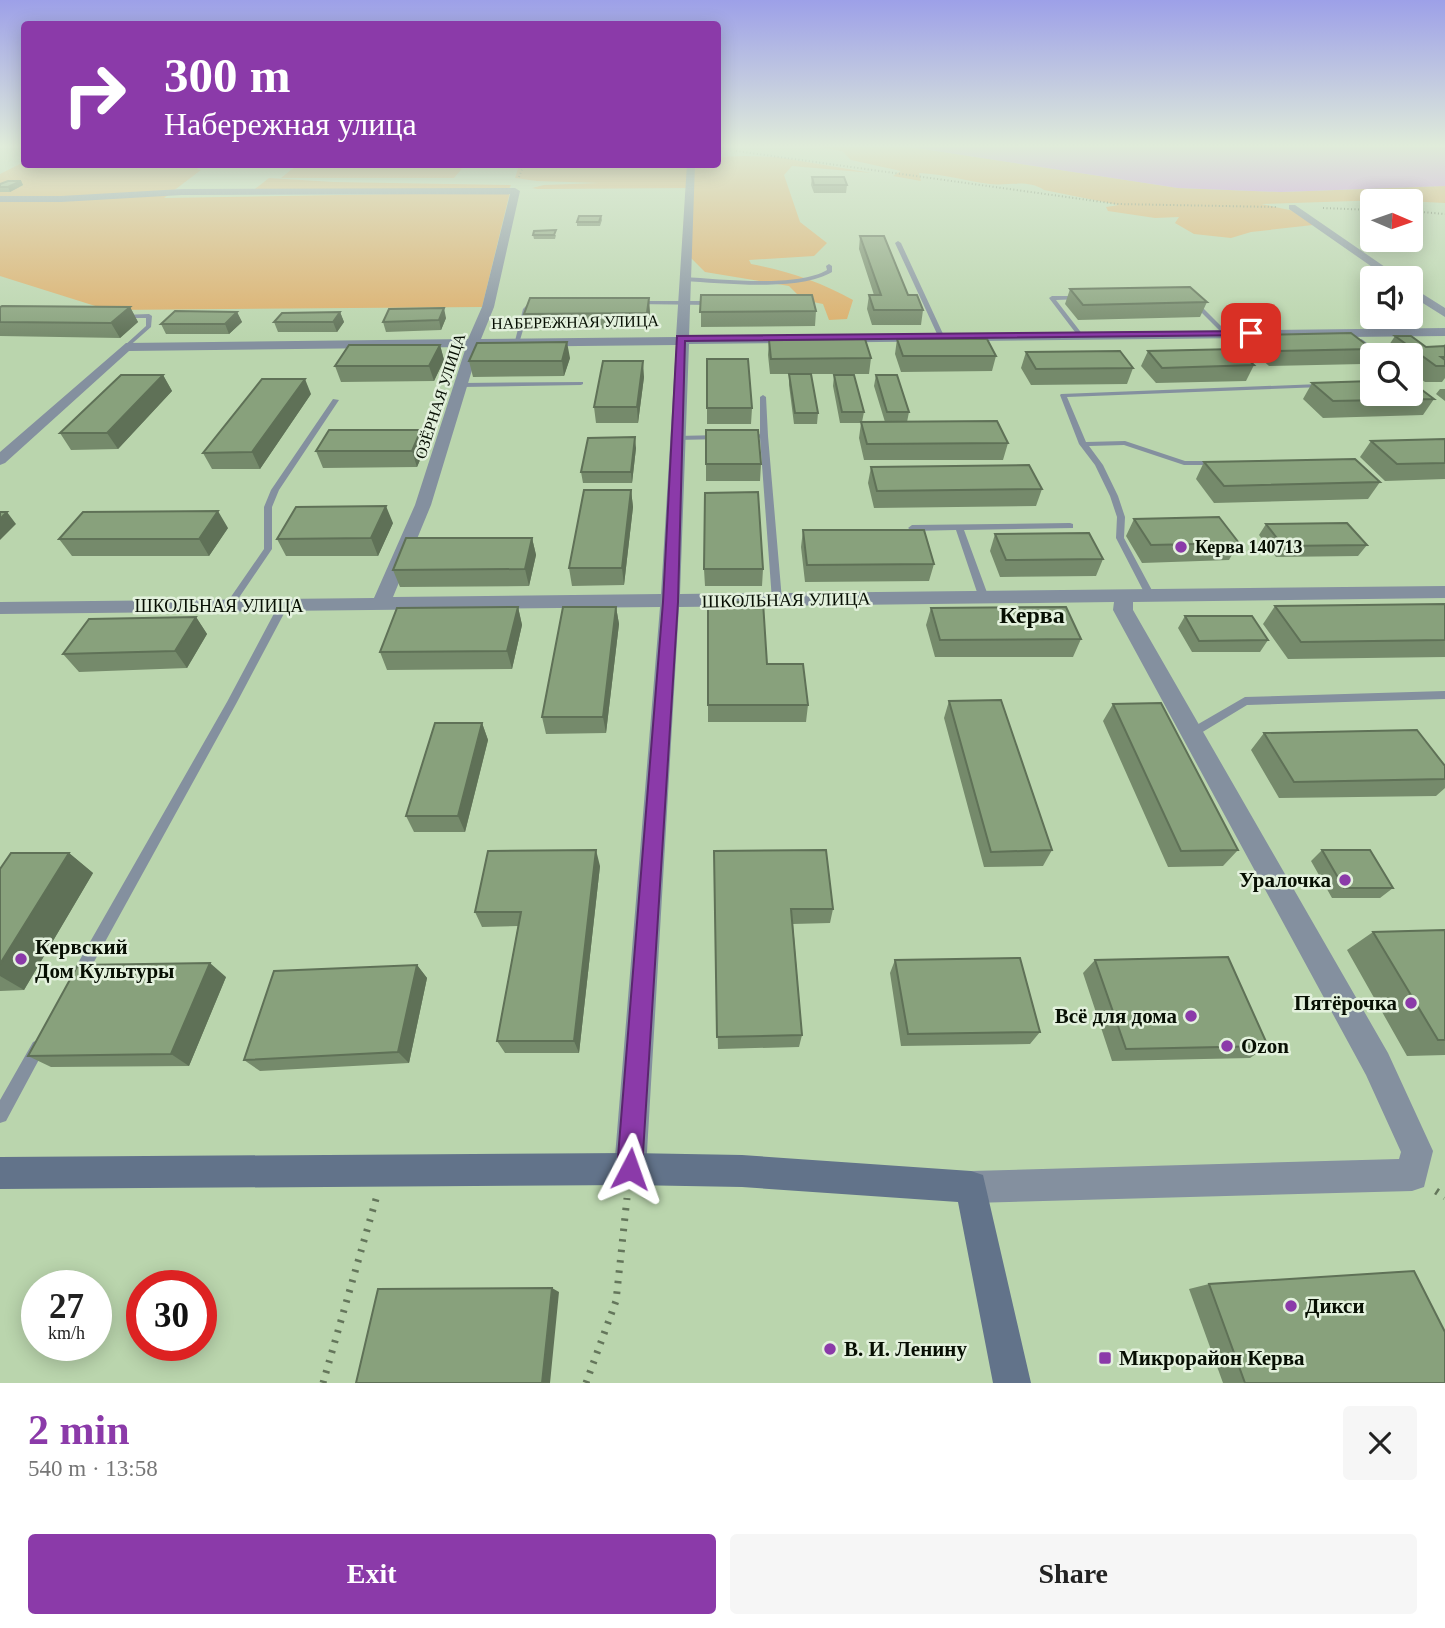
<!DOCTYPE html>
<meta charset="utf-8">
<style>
body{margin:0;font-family:Georgia,serif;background:#f6f6f6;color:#222;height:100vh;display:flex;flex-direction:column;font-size:26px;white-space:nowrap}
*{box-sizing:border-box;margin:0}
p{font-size:23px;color:#767676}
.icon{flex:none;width:38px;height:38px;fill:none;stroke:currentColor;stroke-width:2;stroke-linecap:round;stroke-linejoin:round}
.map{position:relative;height:1383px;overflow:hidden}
.panel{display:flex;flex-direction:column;background:#fff;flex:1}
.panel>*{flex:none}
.hud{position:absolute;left:21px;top:21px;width:700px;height:147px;border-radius:7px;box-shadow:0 4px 18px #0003;background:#8b3aa9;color:#fff;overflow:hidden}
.needle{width:46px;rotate:92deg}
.fabs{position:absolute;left:1360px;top:189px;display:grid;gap:14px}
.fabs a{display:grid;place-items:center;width:63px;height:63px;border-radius:7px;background:#fff;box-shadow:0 4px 18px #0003;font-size:35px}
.speed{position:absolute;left:21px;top:1270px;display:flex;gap:14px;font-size:35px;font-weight:700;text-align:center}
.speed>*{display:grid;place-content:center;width:91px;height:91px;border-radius:50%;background:#fff;box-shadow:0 4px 18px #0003;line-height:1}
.speed small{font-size:18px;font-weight:400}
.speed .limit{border:10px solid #d22;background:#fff;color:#111}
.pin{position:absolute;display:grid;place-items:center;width:60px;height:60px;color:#fff;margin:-30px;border-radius:14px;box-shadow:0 4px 10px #0006}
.me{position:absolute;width:77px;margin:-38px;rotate:4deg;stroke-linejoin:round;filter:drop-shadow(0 0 5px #0008)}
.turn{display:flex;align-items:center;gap:24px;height:147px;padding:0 28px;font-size:32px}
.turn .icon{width:91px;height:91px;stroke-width:2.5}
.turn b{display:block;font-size:49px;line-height:60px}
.round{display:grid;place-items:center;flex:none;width:74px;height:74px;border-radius:7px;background:#f6f6f6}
.headline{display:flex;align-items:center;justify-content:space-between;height:119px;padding:0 28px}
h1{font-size:42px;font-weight:600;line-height:52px;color:#8b3aa9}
.action{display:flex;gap:14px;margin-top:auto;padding:14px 28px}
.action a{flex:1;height:80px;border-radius:7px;background:#8b3aa9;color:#fff;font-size:28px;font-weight:600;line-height:80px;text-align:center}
.action a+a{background:#f6f6f6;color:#222}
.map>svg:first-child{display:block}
.green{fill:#dcad68}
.water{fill:#cc82e9}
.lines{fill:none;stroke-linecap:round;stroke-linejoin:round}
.path-far1{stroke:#64765b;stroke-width:2;stroke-dasharray:1 2.5;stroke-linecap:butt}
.path{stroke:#64765b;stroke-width:7;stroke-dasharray:2.5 8;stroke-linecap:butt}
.lane{fill:#84909f;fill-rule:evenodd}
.street{fill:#84909f;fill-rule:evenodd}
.secondary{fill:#62738a;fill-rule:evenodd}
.wall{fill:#758a6b}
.shaded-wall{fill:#5f7157}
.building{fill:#88a17c;stroke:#5f7157;stroke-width:2}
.route{fill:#8b3aa9;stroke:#5a266e;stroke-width:2}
.poi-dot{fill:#8b3aa9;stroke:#e3f1dd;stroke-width:2.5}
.labels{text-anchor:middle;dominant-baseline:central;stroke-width:5;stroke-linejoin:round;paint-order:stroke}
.far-street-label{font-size:16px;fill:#070f03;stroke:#e3f1dd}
.poi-label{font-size:18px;font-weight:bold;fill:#070f03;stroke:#e3f1dd;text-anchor:start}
.street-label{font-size:18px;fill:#070f03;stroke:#e3f1dd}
.near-poi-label{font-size:21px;font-weight:bold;fill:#070f03;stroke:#e3f1dd;text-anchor:start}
.district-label{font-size:24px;font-weight:bold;fill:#070f03;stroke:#e3f1dd}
</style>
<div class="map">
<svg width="1445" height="1383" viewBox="0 0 1445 1383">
<rect width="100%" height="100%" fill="#bad5ad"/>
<path class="green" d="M818,147H910L1178,188L1281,192L1445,186V203L1385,200L1261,204L1304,213L1322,224L1251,232L1231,238L1194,234L1175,223L1179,217L1155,218L1108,211L1106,207L1119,205L1044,190C1027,179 1009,186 990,184C966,181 944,174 919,173L921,181L893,176L901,171L851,160L842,151Z
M744,156L777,157L872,173L792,166L784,175L800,222L827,243L814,256L749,260L751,264C788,271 821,282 853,300L847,319L829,320L823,304L803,300L789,286L705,272L682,249L686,188L538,189L532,188L544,185L599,183L537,181L515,178L519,165L718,164L719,157Z
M24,162L204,165L197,169L201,170L164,198L510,192L482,307L108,310L0,276V174Z
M297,165V164L465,165L454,178H281Z
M269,178L333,182L511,185L509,189H255Z"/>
<path class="water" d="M910,147H1445V186L1281,192L1178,188Z"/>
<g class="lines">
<path class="path-far1" d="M736,151L1117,204L1276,207
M519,177L524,164
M1323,208L1372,210
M1410,211L1445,214"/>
<path class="path" d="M1436,1191L1445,1197
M323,1383L376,1199
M586,1383L616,1301L627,1198"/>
<path class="lane" d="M898,241L901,243L944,336L943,337L938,336L895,243Z
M829,264L832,266V272C799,292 723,283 684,281L681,279L684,277C720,279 797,288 827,270L826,266Z
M1083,296L1084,297L1081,299L1056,300L1083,335L1080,337L1078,336L1049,298L1052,296Z
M1191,300H1195L1228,333V335H1224L1191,302Z
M637,301H712L715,303L712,305L635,304L634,303Z
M528,304L533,305L529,310L520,340L515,341L523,309Z
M121,315L149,314L152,316L151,327L126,349L123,347L124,346L146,326V318H123L120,316Z
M1361,339L1363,340L1382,355H1375L1359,342L1358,341Z
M583,382V384L581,385L461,387L458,385L461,383Z
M1320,384L1322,385V387L1067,397L1086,442L1125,441L1185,461H1215L1219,463L1215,465H1184L1124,445L1089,446L1103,465L1118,496L1125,517L1124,538L1155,596L1150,599L1147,598L1116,538L1117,517L1110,496L1095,465L1079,444L1060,395L1061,394Z
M763,395L766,397L768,436L782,600L777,603L772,600L760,438L756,436L760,434V397Z
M333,399L339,400L279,490L272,507V549L232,608H226L224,606L226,604L264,549V507L271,490Z
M720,435L724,437L723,439L677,440L673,438L677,436Z
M1070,523L1073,524V528L964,530L989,598L984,601L979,598L956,530L912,531L908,528L912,525Z
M283,603L288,606L236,704L84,980L79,982L74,980L72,975L74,970L227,702L278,606Z
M1445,691V699L1247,705L1196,736H1188L1187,733L1188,730L1245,697Z
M38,1040L43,1042L45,1047L43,1052L6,1121L0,1123V1100L33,1042Z"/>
<path class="street" d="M718,147H723L724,148L718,151Z
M687,164H695L689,337L1445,328V336L689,344L680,594L1445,586V598L1133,602V610L1388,1053L1433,1151L1424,1187L1412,1191L971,1203L959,1199L955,1187L959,1175L971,1171L1399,1159L1401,1152L1366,1075L1113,610L1114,602L679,607L646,1169L641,1180L630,1185L619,1180L614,1169L660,607L0,614V602L374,598L415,505L466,347L129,351L5,463L0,465V452L126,343L468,339L482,307L510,194L182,195L61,202H0V196H61L182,189L515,188L520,191L494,307L481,339L676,337ZM676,345L661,594L393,597L431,505L479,347Z
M1289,205H1295L1401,278H1388L1289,209Z
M1410,286L1445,308V317L1410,295Z"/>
<path class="secondary" d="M630,1153L742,1155L971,1171L983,1175L1031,1383H993L958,1202L742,1187L630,1185L0,1189V1157Z"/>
</g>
<path class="wall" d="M241,164H260L256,168H242Z
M812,177L847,185L846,193H814L811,185Z
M21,181L23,185L10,192H0V184Z
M601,216L602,220L600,226H577V222Z
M533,235H556L555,239H534Z
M860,236L908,295L923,310L921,325H872L867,309L869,295H874L859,249Z
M1070,289L1207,302L1200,317L1078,320L1065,304Z
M701,295L816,311L815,326L701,327Z
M0,307H130L138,322L120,338L0,336Z
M237,312L242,322L229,334H166L161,324Z
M340,312L344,322L337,332H278L274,322Z
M650,312L648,328L527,329L524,314Z
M446,318L441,330L386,332L383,322Z
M1258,335L1372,349L1363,364L1269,366L1251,350Z
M1395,336L1426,347L1443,346L1445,344V378L1442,382H1425L1410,371V355H1390L1385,351Z
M897,339L996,356L992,371L901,372L895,354Z
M769,340L871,358L869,374H770L768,355Z
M440,345L444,360L434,381L341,382L335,366Z
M1148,351L1254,365L1246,381L1156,383L1141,366Z
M1026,352L1133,368L1127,384L1031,385L1021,368Z
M570,358L564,376L473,377L469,361Z
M707,359L752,408L751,424H707Z
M789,374L818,413L817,424H794L789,385Z
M163,375L172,391L118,449L71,450L60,433Z
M834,375L864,412L862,422H885L874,386L876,375L909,412L907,422L1008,443L1003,460H864L859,438L861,423H840L833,386Z
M644,377L638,423H596L594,407Z
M1312,383L1434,399L1423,415L1323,418L1303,399Z
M1440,389H1445V401L1436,394Z
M311,394L260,469H212L203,453Z
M421,430L426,446L417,467L323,468L316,451Z
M706,430L761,464L760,481H706Z
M1445,439V479L1385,481L1360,457L1371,441Z
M636,448L632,483H583L581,472Z
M1204,462L1380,482L1368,499L1214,503L1196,479Z
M871,467L1042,489L1036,506L874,508L868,483Z
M631,490L633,507L624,585L572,586L569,568Z
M1134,519L1239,543L1229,560L1142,563L1126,536Z
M393,523L378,556H286L277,539Z
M1266,524L1367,545L1358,556L1276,557L1259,535Z
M228,528L209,556H72L59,539Z
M803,530L934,564L929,581L805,582L801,547Z
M995,534L1103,559L1096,576L1000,577L990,551Z
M532,538L536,555L529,586L400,587L393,570Z
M704,569H763L762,586H705Z
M1445,604V657L1288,659L1263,624L1275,606Z
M518,607L522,625L512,669L387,670L380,652Z
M616,607L619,624L606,733L546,734L542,717Z
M931,608L1081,639L1073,657H935L926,625Z
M1185,616L1268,640L1260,652H1192L1178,628Z
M196,617L207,634L187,668L79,672L63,654Z
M767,664L808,705L806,722H708V705Z
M949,701L1052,850L1043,866L984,867L944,718Z
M1113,704L1238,850L1223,866L1168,867L1103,721Z
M482,723L488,740L465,832H414L406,816Z
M1264,733L1445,766V788L1436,796L1279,798L1251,750Z
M1322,850L1393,888L1380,898H1332L1311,861Z
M714,851L833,909L830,923L793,924L802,1035L799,1047L718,1049Z
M69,853L93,873L24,990L0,991V869Z
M600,866L579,1053H505L497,1041L518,926L482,927L475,912Z
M1445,930V1055L1407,1056L1347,950L1373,932Z
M895,960L1040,1032L1030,1044L901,1046L890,973Z
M1095,960L1268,1046L1250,1058L1112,1061L1083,973Z
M417,965L427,978L409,1063L260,1071L244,1060Z
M226,977L189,1066L51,1067L28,1056Z
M1209,1284L1445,1383H1223L1189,1289Z"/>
<path class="shaded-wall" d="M21,181L23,185L10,192L8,187Z
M649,298L650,312L648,328L647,313Z
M130,307L138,322L120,338L111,323Z
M444,308L446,318L441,330L439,320Z
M237,312L242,322L229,334L225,324Z
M340,312L344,322L337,332L333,322Z
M567,342L570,358L564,376L562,361Z
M440,345L444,360L434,381L429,366Z
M643,361L644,377L638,423L637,407Z
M163,375L172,391L118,449L107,433Z
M305,379L311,394L260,469L252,452Z
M421,430L426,446L417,467L412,451Z
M635,437L636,448L632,483L631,472Z
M631,490L633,507L624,585L622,568Z
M386,506L393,523L378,556L371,538Z
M218,511L228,528L209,556L199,539Z
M7,512L16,524L0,540V519Z
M532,538L536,555L529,586L525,569Z
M518,607L522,625L512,669L507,651Z
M616,607L619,624L606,733L603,717Z
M196,617L207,634L187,668L175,651Z
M482,723L488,740L465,832L458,816Z
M596,850L600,866L579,1053L574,1041Z
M69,853L93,873L24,990L0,976V964Z
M210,963L226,977L189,1066L171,1054Z
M417,965L427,978L409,1063L398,1052Z
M552,1288L559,1292L550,1383H542Z"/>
<path class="building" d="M812,177H844L847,185H814Z
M8,181H21L8,187H0V184Z
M579,216H601L599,222H577Z
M556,230L554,235H533L534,231Z
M860,236H884L908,295H917L923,310H874L869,295H881Z
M1190,287L1207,302L1083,305L1070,289Z
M701,295H812L816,311L700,312Z
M530,298H649L647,313L524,314Z
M2,306L130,307L111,323L0,322V307Z
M444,308L439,320L383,322L389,309Z
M175,311L237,312L225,324H161Z
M340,312L333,322H274L282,313Z
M1351,333L1372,349L1277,351L1258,335Z
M1395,336H1411L1426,347L1445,346V357H1441L1445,360V366H1436Z
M865,339L871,358L771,359L769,340Z
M897,339H987L996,356H903Z
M567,342L562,361H469L477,343Z
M349,345H440L429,366H335Z
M1236,349L1254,365L1162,368L1148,351Z
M1120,351L1133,368L1036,369L1026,352Z
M707,359H748L752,408H707Z
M603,361H643L637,407H594Z
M789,374H811L818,413H795Z
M121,375H163L107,433H60Z
M834,375H854L864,412H842Z
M876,375H897L909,412H887Z
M262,379H305L252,452L203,453Z
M1372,381V394H1410V381L1434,399L1333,401L1312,383Z
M997,421L1008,443L867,444L861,422Z
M329,430H421L412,451H316Z
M706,430H758L761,464H706Z
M635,437L631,472H581L588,438Z
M1445,439V463L1397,464L1371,441Z
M1355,459L1380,482L1224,486L1204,462Z
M1029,465L1042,489L877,491L871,467Z
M584,490H631L622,568H569Z
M758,492L763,569H704L705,493Z
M386,506L371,538L277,539L296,507Z
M218,511L199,539H59L83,512Z
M0,512H7L0,519Z
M1219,517L1239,543L1151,545L1134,519Z
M1347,523L1367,545L1283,546L1266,524Z
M803,530H924L934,564L807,565Z
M1089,533L1103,559L1006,560L995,534Z
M406,538H532L525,569L393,570Z
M708,602H763L767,664H803L808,705H708Z
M1445,604V640L1301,642L1275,606Z
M518,607L507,651L380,652L397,608Z
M563,607H616L603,717H542Z
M1066,607L1081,639L940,640L931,608Z
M1185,616H1252L1268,640L1199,641Z
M196,617L175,651L63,654L89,619Z
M1001,700L1052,850L991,852L949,701Z
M1161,703L1238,850L1181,851L1113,704Z
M435,723H482L458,816H406Z
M1417,730L1445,766V779L1294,782L1264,733Z
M596,850L574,1041H497L521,912H475L488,851Z
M826,850L833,909H791L802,1035L717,1037L714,851Z
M1322,850H1370L1393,888H1344Z
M11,853H69L0,964V869Z
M1445,930V1040H1438L1373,932Z
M1228,957L1268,1046L1126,1049L1095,960Z
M1020,958L1040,1032L908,1034L895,960Z
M210,963L171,1054L28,1056L78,965Z
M417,965L398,1052L244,1060L274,971Z
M1414,1271L1445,1332V1383H1245L1209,1284Z
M552,1288L542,1383H356L378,1289Z"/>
<linearGradient id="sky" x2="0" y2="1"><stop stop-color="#9da0e8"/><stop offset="0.43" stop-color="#e0ecda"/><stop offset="1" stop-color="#e0ecda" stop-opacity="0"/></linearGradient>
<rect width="1445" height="340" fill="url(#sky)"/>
<path class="route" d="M1251,331H1254V335L685,341L678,602L642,1169L638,1178L630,1181L621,1178L617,1169L663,602L677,336Z"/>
<g class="poi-dot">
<circle cx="1181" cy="547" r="7"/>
<circle cx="1345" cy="880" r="7"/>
<circle cx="21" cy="959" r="7"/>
<circle cx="1411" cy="1003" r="7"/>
<circle cx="1191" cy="1016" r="7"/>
<circle cx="1227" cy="1046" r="7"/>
<circle cx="1291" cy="1306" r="7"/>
<circle cx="830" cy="1349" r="7"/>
<rect x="1098" y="1351" width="14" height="14" rx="3.5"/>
</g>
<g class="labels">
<g class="far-street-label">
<text transform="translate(575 322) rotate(-1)">НАБЕРЕЖНАЯ УЛИЦА</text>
<text transform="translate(440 396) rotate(-72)">ОЗЁРНАЯ УЛИЦА</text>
</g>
<g class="poi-label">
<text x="1195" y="547">Керва 140713</text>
</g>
<g class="street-label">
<text transform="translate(786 600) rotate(-1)">ШКОЛЬНАЯ УЛИЦА</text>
<text x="219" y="606">ШКОЛЬНАЯ УЛИЦА</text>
</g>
<g class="near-poi-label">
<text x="1331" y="880" text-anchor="end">Уралочка</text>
<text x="35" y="947">Кервский<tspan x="35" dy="24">Дом Культуры</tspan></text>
<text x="1397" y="1003" text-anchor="end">Пятёрочка</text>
<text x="1177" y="1016" text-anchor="end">Всё для дома</text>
<text x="1241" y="1046">Ozon</text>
<text x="1305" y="1306">Дикси</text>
<text x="844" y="1349">В. И. Ленину</text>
<text x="1119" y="1358">Микрорайон Керва</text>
</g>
<g class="district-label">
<text x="1032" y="615">Керва</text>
</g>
</g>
</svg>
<div class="fabs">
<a><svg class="needle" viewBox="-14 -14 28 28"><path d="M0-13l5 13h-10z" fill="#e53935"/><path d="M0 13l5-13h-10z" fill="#767676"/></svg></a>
<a><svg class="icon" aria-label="sound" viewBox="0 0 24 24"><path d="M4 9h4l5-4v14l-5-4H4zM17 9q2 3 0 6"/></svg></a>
<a><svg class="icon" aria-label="search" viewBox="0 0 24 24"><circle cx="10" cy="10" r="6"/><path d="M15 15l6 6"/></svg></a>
</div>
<div class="speed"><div>27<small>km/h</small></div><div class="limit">30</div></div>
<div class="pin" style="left:1251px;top:333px;background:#d93025"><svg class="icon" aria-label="arrive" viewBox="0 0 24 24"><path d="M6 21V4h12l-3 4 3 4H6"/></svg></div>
<svg class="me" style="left:630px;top:1169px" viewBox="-20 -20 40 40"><path d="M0-17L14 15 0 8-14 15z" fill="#8b3aa9" stroke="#fff" stroke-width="4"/></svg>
<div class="hud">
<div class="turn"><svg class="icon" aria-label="right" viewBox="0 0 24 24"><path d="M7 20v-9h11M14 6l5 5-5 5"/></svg><div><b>300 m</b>Набережная улица</div></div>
</div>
</div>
<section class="panel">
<div class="headline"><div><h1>2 min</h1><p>540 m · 13:58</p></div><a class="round"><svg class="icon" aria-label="close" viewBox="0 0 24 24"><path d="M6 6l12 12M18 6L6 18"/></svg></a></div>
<div class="action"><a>Exit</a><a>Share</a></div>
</section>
